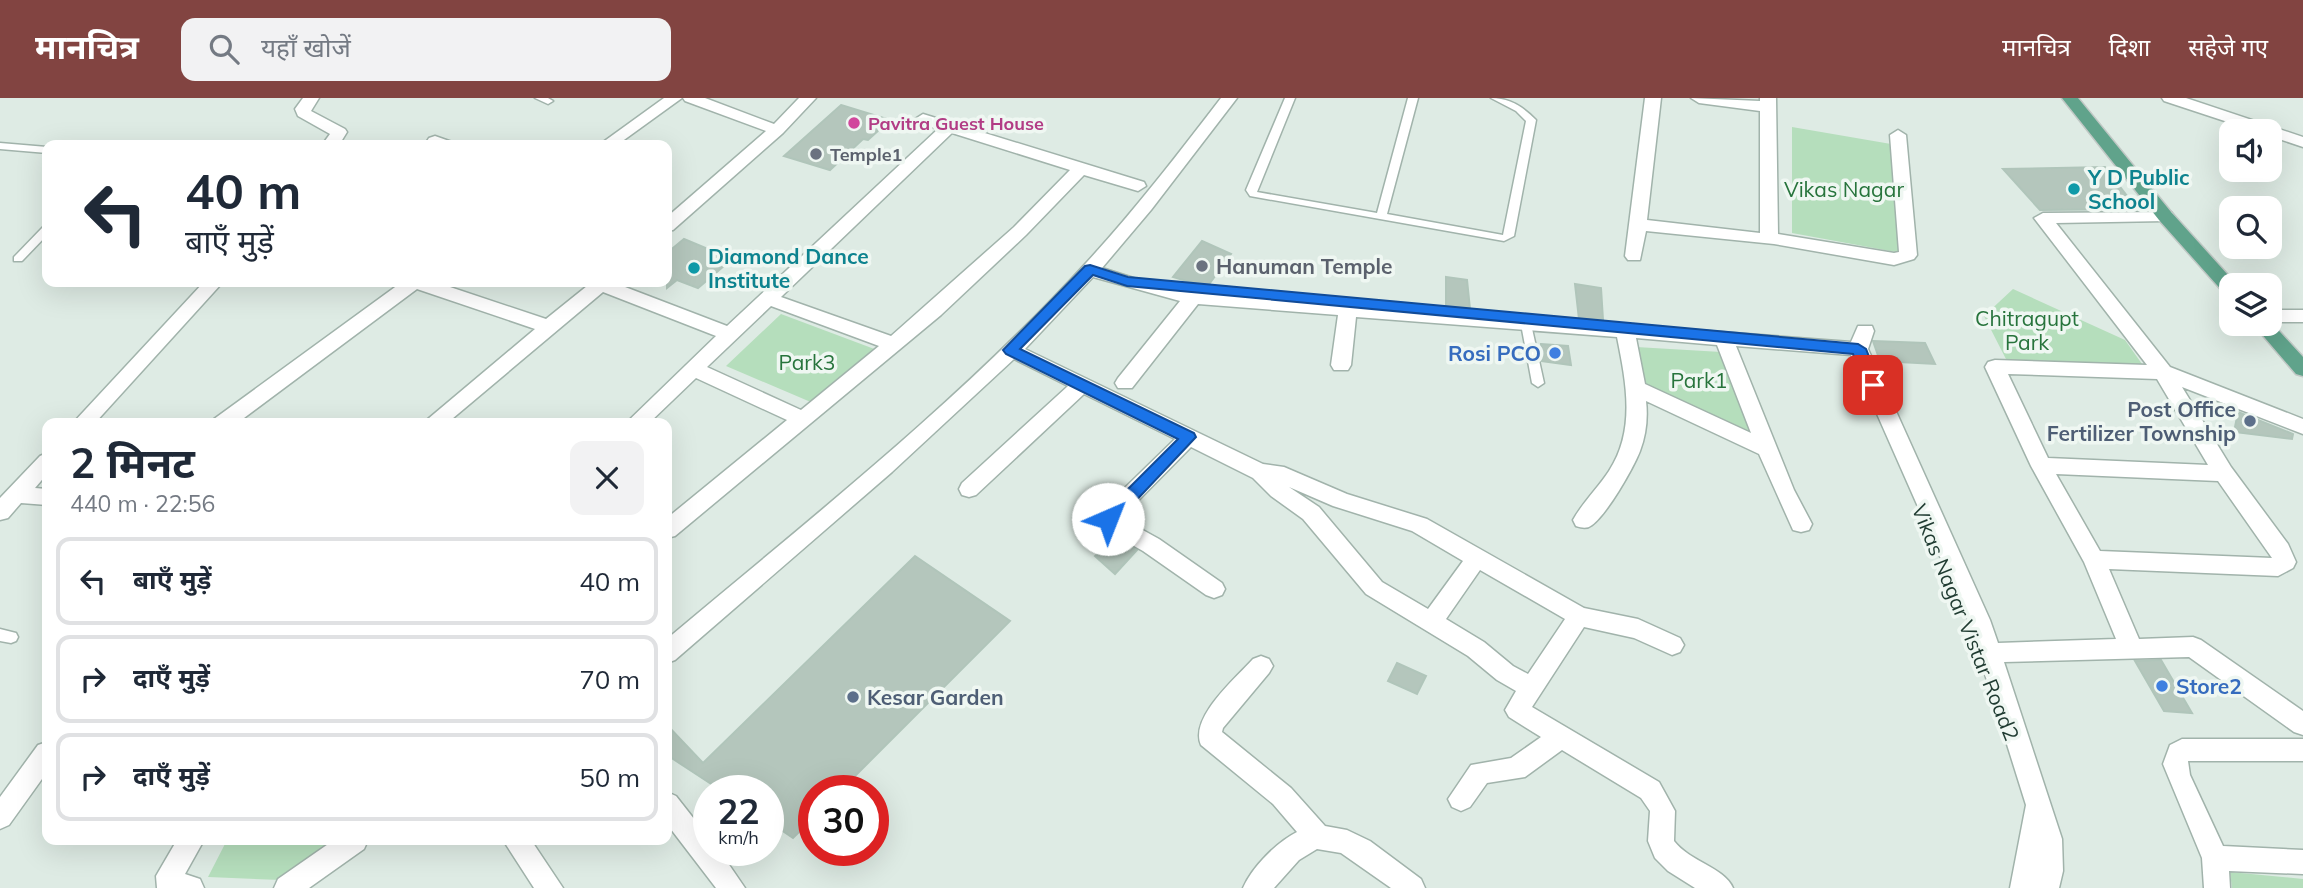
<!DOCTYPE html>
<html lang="hi">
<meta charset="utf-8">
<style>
body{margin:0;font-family:Mulish,"Noto Sans Devanagari",sans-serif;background:#f2f2f3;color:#1f2937;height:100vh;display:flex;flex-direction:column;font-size:26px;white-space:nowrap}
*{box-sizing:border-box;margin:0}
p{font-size:23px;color:#747a83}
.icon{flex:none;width:38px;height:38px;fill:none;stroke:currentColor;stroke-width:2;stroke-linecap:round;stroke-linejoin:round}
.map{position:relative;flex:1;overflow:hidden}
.panel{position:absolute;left:42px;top:320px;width:630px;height:427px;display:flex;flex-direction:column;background:#fff;border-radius:14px;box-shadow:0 7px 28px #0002}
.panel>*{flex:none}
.top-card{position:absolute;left:42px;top:42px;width:630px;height:147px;border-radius:14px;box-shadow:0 7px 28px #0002;background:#fff;color:#1f2937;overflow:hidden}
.fabs{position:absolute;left:2219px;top:21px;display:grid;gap:14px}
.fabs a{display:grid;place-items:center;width:63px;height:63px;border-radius:14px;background:#fff;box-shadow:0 7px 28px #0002;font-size:35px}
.speed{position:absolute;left:693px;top:677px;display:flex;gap:14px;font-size:35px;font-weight:700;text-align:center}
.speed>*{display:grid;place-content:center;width:91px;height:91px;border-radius:50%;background:#fff;box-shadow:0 7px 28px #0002;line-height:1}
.speed small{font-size:18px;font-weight:400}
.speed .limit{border:10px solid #d22;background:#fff;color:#111}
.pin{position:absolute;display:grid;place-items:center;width:60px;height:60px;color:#fff;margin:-30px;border-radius:14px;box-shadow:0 4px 10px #0006}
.me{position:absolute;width:77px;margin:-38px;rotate:44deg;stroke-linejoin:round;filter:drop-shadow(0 0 5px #0008)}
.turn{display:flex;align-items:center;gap:24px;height:147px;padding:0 28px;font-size:32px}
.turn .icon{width:91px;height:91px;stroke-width:2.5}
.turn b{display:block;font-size:49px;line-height:60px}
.round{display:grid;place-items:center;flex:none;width:74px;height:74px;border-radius:14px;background:#f2f2f3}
.summary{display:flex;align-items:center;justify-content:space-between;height:119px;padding:0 28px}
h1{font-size:42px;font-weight:700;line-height:52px}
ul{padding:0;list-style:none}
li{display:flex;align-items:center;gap:21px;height:88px;margin:0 14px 10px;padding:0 14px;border:4px solid #e0e1e3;border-radius:14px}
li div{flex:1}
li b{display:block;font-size:26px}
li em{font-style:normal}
header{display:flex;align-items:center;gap:42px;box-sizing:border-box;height:98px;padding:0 35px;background:#824441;color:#fff}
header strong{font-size:33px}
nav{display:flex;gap:38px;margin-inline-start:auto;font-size:24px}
.search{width:490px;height:63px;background:#f2f2f3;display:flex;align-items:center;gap:18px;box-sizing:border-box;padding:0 24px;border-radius:14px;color:#747a83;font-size:26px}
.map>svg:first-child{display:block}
.green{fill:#b5debc}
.building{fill:#b4c6bc;stroke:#b0c5ba;stroke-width:2}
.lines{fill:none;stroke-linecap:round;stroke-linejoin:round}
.service-casing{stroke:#a1b3ab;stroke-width:3}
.minor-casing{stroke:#a1b3ab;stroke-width:3}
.primary-casing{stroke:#c0c8c5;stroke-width:3}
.service{fill:#fff;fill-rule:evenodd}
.minor{fill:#fff;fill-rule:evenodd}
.primary{fill:#60a38b;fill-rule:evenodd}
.route{fill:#1a73e8;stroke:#114b97;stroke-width:2}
.hotel-dot{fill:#d1479c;stroke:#eff7f2;stroke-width:2.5}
.worship-dot{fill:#6b7280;stroke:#eff7f2;stroke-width:2.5}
.culture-dot{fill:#0f9aa8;stroke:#eff7f2;stroke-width:2.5}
.shop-dot{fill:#3f7fe0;stroke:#eff7f2;stroke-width:2.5}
.service-dot{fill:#5c6f8a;stroke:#eff7f2;stroke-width:2.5}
.labels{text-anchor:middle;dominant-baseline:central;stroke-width:7;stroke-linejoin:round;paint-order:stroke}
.far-hotel-label{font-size:18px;font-weight:bold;fill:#b23c85;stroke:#eff7f2;text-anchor:start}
.far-worship-label{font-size:18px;font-weight:bold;fill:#5b616d;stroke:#eff7f2;text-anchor:start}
.culture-label{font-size:21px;font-weight:bold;fill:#0d838f;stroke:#eff7f2;text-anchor:start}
.park-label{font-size:21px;fill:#27743c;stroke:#eff7f2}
.worship-label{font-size:21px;font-weight:bold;fill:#5b616d;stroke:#eff7f2;text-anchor:start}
.shop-label{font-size:21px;font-weight:bold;fill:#366cbe;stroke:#eff7f2;text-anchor:end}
.service-label{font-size:21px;font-weight:bold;fill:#4e5e75;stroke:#eff7f2;text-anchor:end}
.street-label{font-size:21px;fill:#1f3b31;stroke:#eff7f2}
</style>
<header>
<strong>मानचित्र</strong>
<div class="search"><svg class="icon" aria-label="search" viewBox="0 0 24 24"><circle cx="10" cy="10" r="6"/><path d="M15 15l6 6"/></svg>यहाँ खोजें</div>
<nav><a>मानचित्र</a><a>दिशा</a><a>सहेजे गए</a></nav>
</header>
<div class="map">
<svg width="2303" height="790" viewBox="0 0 2303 790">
<rect width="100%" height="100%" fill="#deebe4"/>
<path class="green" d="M1792,29L1891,46L1901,155L1792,135Z
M2013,191L2125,242L2142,266L2008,265L1984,218Z
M781,216L877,252L813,305L726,268Z
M1636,249L1721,254L1756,340L1643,289Z
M227,742H339L281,782L208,779Z
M2230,774L2303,781V790H2232Z"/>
<path class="building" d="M841,7L890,22L868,42L863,41L830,72L784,58Z
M2105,69L2137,111L2040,112L2003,71Z
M684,141L732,161L698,190L677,182L667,190V155Z
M1202,143L1231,156L1207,189L1173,179Z
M1446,179L1467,182L1470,211H1446Z
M1575,186L1601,190L1603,222L1579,221Z
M1873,243L1925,245L1935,266L1880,263Z
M1541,246L1568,248L1571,267L1542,263Z
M2238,314L2293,336L2292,341L2234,334Z
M1117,442L1137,452L1115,476L1095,458Z
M915,458L1010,523L840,693H814V719L793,740L768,723V693H722L667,657V627L703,665Z
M2161,562L2192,615L2164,613L2135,563Z
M1397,565L1426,578L1417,596L1388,583Z"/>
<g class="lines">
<g class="service-casing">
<path id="service" d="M535,0H548L553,3L548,6Z
M1285,0H1295L1257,94L1377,115L1408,0H1418L1387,116L1503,137L1526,23L1516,13L1491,0C1510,0 1523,9 1536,22L1514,138L1504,143L1250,98L1246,92Z
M0,45L47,49V55L0,51Z
M47,128V137L22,163H14V159L43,129Z
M1526,222L1531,226L1544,285L1538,289L1532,285L1521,226Z
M0,531L16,535L18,539L16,543L11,545L0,543Z"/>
</g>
<g class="minor-casing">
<path id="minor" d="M303,0H319L311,13L345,31L347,34L339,47H322L330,36L298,18L295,11Z
M664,0H682L617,47H599Z
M683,0H705L774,26L799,0H816L783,35L673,132L667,133V119L766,33L685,3Z
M1221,0H1237L1151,112L1102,170L1146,184L1193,194L1851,244L1858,228H1872L1874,233L1868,251L1990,522L1998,545L2116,541L2084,464L2031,368L1985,269L1988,264L1995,262L2147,267L2034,120L2043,115L2171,114L2174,118L2165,123L2056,125L2170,269L2303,321V336L2182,289L2231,369L2288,446L2296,464L2293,470L2278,478L2109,471L2139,541L2193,539L2201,542L2303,613V637L2294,634L2189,559L2004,564L2062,741L2063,773L2059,790H2010L2026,707L1968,522L1851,257L1736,248L1794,392L1812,426L1809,432L1801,434L1793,432L1759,356L1646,303C1648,320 1646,337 1640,353C1633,371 1607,416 1592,427C1587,431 1582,430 1576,428L1573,422C1583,404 1598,390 1609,373C1636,332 1626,284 1617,239L1356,219L1351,267L1348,272H1334L1331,267L1338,217L1198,206L1132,290H1118L1115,285L1118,280L1180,203L1093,179L1025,251L1263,366L1284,369L1347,396L1427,421L1584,510L1638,521L1680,540L1684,547L1680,554L1672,557L1634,540L1584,529L1532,609L1659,684L1675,713L1674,743C1689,763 1725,770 1733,790H1695L1668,773L1655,760L1648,743L1650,713L1641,700L1562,652L1525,679L1487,685L1470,709L1461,713L1452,709L1448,701L1471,667L1511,660L1541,639L1509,619L1505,612L1516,593L1497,582L1468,558L1366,496L1303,421L1271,398L1253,380L1191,349L1121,420L1159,441L1222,485L1225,491L1222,497L1214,500L1206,497L1143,453L1100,429L1097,423L1101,413L1175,341L1084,296L976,397L969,399L962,397L959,391L962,385L1068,288L1014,261L892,374L675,562L667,565V541C811,420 960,303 1087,164C1135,112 1178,56 1221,0ZM1636,240L1717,247L1751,335L1645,286ZM2008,276L2157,281L2208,367L2048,360ZM2056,376L2218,383L2272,460L2100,453ZM1289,389L1333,408L1412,433L1463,463L1428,511L1382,484L1319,409ZM1480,472L1565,521L1528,576L1513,568L1484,544L1446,521Z
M1645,0H1661L1647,122L1760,135V13L1699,5L1691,0L1760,3V0H1776L1778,136L1894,155L1899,154L1890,37L1898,32L1906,37L1917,157L1914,161L1894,167L1774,146L1646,133L1640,162H1628L1625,158Z
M2162,0H2186L2303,39V49L2270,38V33H2255L2164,3Z
M923,16L1144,84L1146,88L1138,93L1084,77L1026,137L941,217L675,438L667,440V420L787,322L696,280L648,326H625L716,238L603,194L446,326H422L535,231L417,191L236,326H211L214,321L402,184H435L546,221L592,184H612L727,228L938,31L917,24L915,21ZM952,35L1070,72L1014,129L891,238L781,199ZM771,208L879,248L801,312L707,269Z
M435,38L452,44L454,47L429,46L427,43L429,40Z
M204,184H223L94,326H72Z
M2270,212H2303V224H2270Z
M47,355V376L35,390L47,391V407L21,405L8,420L0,422V400L40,358Z
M1261,558L1269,561L1273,568L1269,575L1223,630L1222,634L1291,690L1325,728L1347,732L1370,743L1421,781L1425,790H1391L1341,755L1317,751L1299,762L1274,790H1243C1252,769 1277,744 1297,734L1273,706L1201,647C1189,620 1235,581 1253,561Z
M2182,641H2303V663H2188L2190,677L2223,748L2303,752V776L2229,773L2230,790H2204L2202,760L2163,666L2170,647Z
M47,644V674L9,727L0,731V699L38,647Z
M667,694L676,698L709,740V752H719L745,790H716L667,726Z
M177,742H204L185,776L200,781L204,790H157L156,778Z
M334,742H368L364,751L309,790H274L278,781Z
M503,742H531L563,790H534Z"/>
</g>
<g class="primary-casing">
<path id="primary" d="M2062,0H2078L2171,114L2237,187H2231V198L2225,196L2159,122Z
M2270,223L2303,259V278L2296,276L2253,226H2270Z"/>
</g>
<use href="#service" class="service"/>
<use href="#minor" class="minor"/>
<use href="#primary" class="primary"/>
</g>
<path class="route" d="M1090,167L1128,179L1858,246L1866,251L1880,287L1878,290H1867L1853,256L1127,188L1093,177L1020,251L1194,335L1196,339L1114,426H1102L1100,421L1102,417L1178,341L1006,256L1003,252L1085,168Z"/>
<circle class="hotel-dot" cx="854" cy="25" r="7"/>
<g class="worship-dot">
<circle cx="816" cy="56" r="7"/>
<circle cx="1202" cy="168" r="7"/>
</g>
<g class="culture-dot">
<circle cx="2074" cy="91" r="7"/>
<circle cx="694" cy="170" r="7"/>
</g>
<g class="shop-dot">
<circle cx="1555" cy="255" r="7"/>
<circle cx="2162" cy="588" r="7"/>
</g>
<g class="service-dot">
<circle cx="2250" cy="323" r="7"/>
<circle cx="853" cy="599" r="7"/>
</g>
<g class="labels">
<g class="far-hotel-label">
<text x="868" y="25">Pavitra Guest House</text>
</g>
<g class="far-worship-label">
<text x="830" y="56">Temple1</text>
</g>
<g class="culture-label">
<text x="2088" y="79">Y D Public<tspan x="2088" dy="24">School</tspan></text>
<text x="708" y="158">Diamond Dance<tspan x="708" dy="24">Institute</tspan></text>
</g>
<g class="park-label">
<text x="1844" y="91">Vikas Nagar</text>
<text x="2027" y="220">Chitragupt<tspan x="2027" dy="24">Park</tspan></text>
<text x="807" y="264">Park3</text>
<text x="1699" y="282">Park1</text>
</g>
<g class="worship-label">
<text x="1216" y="168">Hanuman Temple</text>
</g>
<g class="shop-label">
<text x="1541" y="255">Rosi PCO</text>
<text x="2176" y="588" text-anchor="start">Store2</text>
</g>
<g class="service-label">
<text x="2236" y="311">Post Office<tspan x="2236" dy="24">Fertilizer Township</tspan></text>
<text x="867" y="599" text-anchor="start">Kesar Garden</text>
</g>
<g class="street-label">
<text transform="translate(1966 524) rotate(68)">Vikas Nagar Vistar Road2</text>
</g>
</g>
</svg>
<div class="fabs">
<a><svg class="icon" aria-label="sound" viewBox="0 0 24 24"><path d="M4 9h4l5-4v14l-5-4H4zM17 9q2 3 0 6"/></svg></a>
<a><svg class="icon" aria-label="search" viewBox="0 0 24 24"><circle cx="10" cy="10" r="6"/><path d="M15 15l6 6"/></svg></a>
<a><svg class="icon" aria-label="layers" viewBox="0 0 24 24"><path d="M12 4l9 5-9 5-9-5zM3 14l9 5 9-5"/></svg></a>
</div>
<div class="speed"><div>22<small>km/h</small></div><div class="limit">30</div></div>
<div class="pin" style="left:1873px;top:287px;background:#d93025"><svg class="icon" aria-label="arrive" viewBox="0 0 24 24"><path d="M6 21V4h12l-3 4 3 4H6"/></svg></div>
<svg class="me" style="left:1108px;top:421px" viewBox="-20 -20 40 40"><circle r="19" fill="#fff"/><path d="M0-13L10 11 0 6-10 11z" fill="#1a73e8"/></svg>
<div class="top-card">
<div class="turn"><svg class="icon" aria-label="left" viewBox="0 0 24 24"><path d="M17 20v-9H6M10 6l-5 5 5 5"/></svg><div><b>40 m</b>बाएँ मुड़ें</div></div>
</div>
<section class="panel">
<div class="summary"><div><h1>2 मिनट</h1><p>440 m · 22:56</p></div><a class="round"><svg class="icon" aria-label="close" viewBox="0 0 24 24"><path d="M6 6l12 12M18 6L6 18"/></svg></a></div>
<ul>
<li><svg class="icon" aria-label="left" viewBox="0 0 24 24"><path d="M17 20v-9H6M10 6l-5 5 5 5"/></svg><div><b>बाएँ मुड़ें</b></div><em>40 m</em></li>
<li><svg class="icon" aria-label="right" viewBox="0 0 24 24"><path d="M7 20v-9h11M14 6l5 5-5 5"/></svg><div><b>दाएँ मुड़ें</b></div><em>70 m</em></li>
<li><svg class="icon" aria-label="right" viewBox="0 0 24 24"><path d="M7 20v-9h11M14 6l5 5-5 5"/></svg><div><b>दाएँ मुड़ें</b></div><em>50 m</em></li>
</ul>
</section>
</div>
